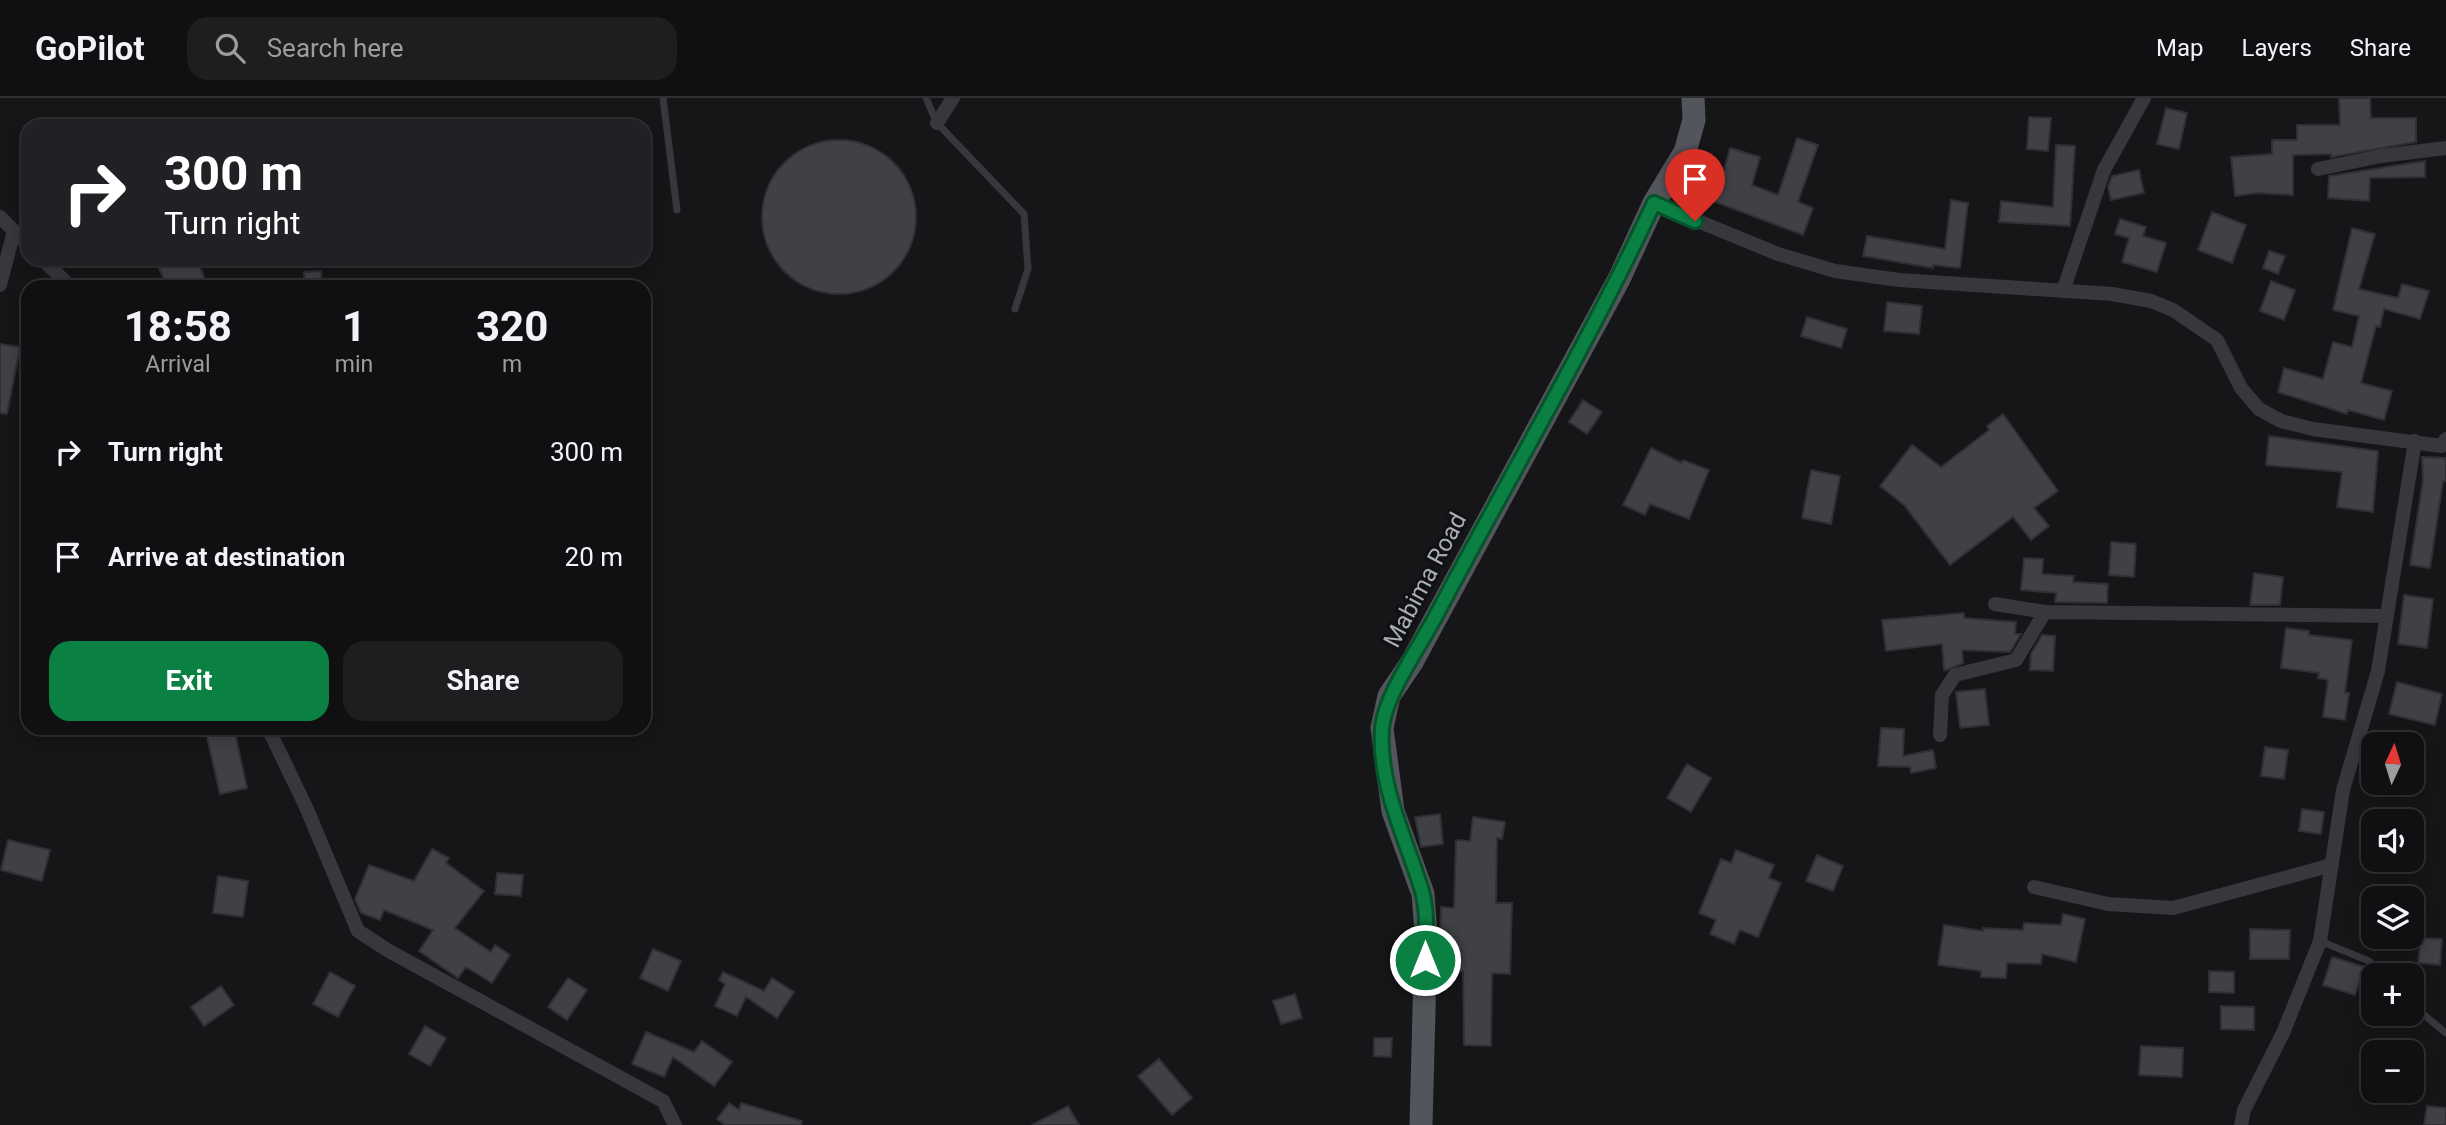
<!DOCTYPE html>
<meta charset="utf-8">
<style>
body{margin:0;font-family:Roboto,sans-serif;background:#1e1e20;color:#f1f3f6;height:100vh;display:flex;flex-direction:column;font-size:26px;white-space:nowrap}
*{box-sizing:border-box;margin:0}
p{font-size:23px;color:#9c9d9f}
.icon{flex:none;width:38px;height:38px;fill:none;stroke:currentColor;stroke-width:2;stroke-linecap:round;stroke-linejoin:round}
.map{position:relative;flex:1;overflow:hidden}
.panel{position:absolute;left:21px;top:182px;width:630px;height:455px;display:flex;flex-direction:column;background:#101012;border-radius:21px;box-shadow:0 4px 18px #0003,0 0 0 2px #303032}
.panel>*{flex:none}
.hud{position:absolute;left:21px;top:21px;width:630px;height:147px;border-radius:21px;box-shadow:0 4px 18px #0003,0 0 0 2px #303032;background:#202124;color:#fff;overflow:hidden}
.needle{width:46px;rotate:4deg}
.controls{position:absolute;left:2361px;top:634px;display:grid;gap:14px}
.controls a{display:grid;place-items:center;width:63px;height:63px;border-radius:14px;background:#101012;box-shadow:0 4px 18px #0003,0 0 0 2px #303032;font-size:35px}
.pin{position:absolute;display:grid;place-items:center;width:60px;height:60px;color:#fff;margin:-72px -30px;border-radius:50% 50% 50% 0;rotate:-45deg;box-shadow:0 0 7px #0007}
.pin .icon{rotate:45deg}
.me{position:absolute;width:77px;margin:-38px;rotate:0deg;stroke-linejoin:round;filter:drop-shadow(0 0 5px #0008)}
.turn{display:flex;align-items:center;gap:24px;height:147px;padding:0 28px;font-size:32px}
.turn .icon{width:91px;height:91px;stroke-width:2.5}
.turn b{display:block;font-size:49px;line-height:60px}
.eta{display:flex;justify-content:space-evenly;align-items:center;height:119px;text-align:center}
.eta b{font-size:42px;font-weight:700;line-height:49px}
.action{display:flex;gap:14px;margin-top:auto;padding:14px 28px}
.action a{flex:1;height:80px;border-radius:21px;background:#0b8043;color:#fff;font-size:28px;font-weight:700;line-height:80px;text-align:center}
.action a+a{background:#1e1e20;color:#f1f3f6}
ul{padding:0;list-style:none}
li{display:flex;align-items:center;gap:21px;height:105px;padding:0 28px}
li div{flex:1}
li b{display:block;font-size:26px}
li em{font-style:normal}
header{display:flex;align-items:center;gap:42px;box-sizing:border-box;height:98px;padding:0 35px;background:#101012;border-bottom:2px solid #303032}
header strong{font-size:33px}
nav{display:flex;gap:38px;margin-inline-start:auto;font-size:24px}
.search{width:490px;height:63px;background:#1e1e20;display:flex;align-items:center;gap:18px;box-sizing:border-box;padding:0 24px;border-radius:21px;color:#9c9d9f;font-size:26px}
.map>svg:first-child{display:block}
.building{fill:#404145;stroke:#303034;stroke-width:2}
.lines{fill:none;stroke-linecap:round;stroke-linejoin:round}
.lane{stroke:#37383d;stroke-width:7}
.street{stroke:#37383d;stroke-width:14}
.primary{stroke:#53555c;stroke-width:23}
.route-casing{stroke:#07532c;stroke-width:18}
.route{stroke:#0b8043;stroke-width:12}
.labels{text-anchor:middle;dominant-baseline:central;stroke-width:6;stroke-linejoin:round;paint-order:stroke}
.street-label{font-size:24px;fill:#a8adb8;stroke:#111113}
</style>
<header>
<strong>GoPilot</strong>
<div class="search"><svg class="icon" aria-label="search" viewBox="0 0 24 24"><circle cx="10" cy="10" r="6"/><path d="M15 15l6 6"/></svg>Search here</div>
<nav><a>Map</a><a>Layers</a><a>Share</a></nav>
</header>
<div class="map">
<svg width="2446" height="1027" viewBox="0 0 2446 1027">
<rect width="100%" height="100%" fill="#161618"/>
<path class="building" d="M2339,0H2370L2371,20H2416V44L2331,59V56L2293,57V97L2256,95L2235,98L2231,59L2272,56V42H2297V27H2340Z
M2166,10L2187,15L2179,51L2157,46Z
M2029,19L2051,20L2048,53L2027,51Z
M1797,40L1818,47L1798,104L1813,110L1803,137L1702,99L1712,72L1723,76L1730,50L1760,59L1752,87L1778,97Z
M762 119a77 77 0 1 1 154 0a77 77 0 1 1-154 0Z
M2056,47L2075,48L2070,128L1999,124L2001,103L2053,109Z
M2425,63V79L2370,80L2369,103L2328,100L2329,78Z
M2139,72L2144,95L2111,102L2108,89L2112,78Z
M1951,102L1968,105L1960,170L1933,167V170L1863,158L1867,138L1945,151Z
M2212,114L2246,127L2232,165L2198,152Z
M2120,121L2146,129L2143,138L2166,145L2157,174L2122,164L2129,140L2115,136Z
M2352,130L2375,136L2359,191L2398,200L2402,186L2429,193L2420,221L2384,211L2380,229L2376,228L2361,285L2392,293L2384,322L2348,312L2347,316L2278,294L2284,270L2323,281L2333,244L2352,249L2359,218L2333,212Z
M2269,153L2285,158L2278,176L2263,170Z
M155,161H197L206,184L195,189H167Z
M321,173L322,189H305L304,174Z
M2271,183L2295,192L2284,222L2260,213Z
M1887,204L1922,208L1919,236L1884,233Z
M1807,219L1847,231L1841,250L1801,238Z
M0,246L20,249L7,316L0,315Z
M1583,302L1602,314L1587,336L1569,324Z
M2003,316L2058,393L2034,410L2049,428L2031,442L2013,419L1950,467L1904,407L1880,388L1912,347L1941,369L1989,332L1987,328Z
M2269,338L2378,353L2373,414L2337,409L2342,374L2266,367Z
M1651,350L1682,365L1683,362L1709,372L1689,421L1650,406L1645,417L1623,407Z
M2422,359L2446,360V383H2443L2430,470L2410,467L2423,382Z
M1811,372L1840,378L1831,426L1802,420Z
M2111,444L2136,446L2134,479L2109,477Z
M2024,460L2043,461L2042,476L2074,478L2073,484L2108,486L2107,505L2055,504L2056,495L2021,492Z
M2254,475L2283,479L2280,507H2250Z
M2404,497L2433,501L2427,550L2398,546Z
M1964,515V520L2016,524L2015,536H2021L2010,554L1962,552L1963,565L1947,572H1944L1942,546L1886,553L1882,522Z
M2286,530L2309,533V537L2352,542L2345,595H2349L2345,622L2323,619L2328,582L2318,580L2319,575L2281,570Z
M2042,537L2055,538L2053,573L2030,572L2031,556Z
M2397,584L2442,596L2435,627L2389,616Z
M1985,591L1989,627L1960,630L1956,594Z
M205,630H234L247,690L220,696Z
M1881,630L1904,631L1903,658L1933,652L1936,670L1911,675L1910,669L1878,668Z
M2265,649L2288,652L2284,681L2261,678Z
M1687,666L1711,680L1691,714L1667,700Z
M2302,711L2324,714L2321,736L2299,733Z
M1440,716L1443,746L1421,749L1415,719Z
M1473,719L1505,724L1502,741L1497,740L1496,805H1512L1510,876L1492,875L1491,948L1464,947L1463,874H1439L1441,809L1454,810L1456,742L1470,743Z
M8,742L50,752L42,783L1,772Z
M432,751L449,760L446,765L484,793L455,830L491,854L495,847L510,857L492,885L466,869L458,880L419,853L433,832L384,812L380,822L361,815L355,801L369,767L414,783Z
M1736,752L1774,767L1769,780L1781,785L1758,839L1740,832L1734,846L1710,836L1716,822L1699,815L1721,761L1731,765Z
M1817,757L1843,768L1833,793L1806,783Z
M497,775L523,777L521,798L495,796Z
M218,778L248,783L243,819L213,815Z
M2063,816L2085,821L2076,864L2042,856L2041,866L2007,865L2006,880L1981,879V873L1938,867L1944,827L1983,833V830L2023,832L2024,825L2061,827Z
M2250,831L2290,832L2289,861H2250Z
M2421,840L2442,841L2440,867L2418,865Z
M653,851L681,863L668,893L640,880Z
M2332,859L2364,869L2355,897L2323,887Z
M2209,873L2234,874V895L2209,894Z
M330,874L355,888L338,919L313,906Z
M723,874L764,893L772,880L794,894L777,920L746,899L737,918L715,908L725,886L719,882Z
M568,880L587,892L567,922L548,909Z
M221,888L234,907L204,928L191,909Z
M1295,896L1302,920L1281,926L1273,903Z
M2221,908L2254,909V932L2221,931Z
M425,928L446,940L430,968L409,956Z
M646,934L694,954L702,943L732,964L714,988L673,959L664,979L632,966Z
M1374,940H1392L1391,959L1374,958Z
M2141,948L2183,950L2182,979L2139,977Z
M1159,961L1192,1000L1172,1017L1138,978Z
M729,1005L739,1012L741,1005L802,1023L801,1027H725L717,1021Z
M1068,1008L1079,1027H1032Z
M2427,1008L2446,1010V1027H2424Z"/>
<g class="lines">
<path class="lane" d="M663,0L677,112
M926,0L937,25L1024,116L1028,171L1015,211
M2320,843L2369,863L2382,877
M2412,907L2446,935"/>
<path class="street" d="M937,25L953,0
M2318,71L2381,58L2446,50
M1654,105L1778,156L1835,173L1899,182L2112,196L2151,203L2173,212L2217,242L2241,290L2259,311L2281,323L2313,331L2442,348L2446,341
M0,119L28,147
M42,161L71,189
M0,187L14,133
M2063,193L2104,72L2144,0
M2045,514L2386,518
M268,630L306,709L358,833L389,853L663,1003L675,1027
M1940,637L1942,597L1955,577L2016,562L2045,514L1995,506
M2034,789L2108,806L2173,810L2332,767
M2241,1027L2244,1012L2283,935L2320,843L2343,692L2378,573L2415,343"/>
<path class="primary" d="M1421,1027L1426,836L1423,796L1393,713L1382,630L1389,598L1412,564L1619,181L1654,105L1685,54L1694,22L1693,0"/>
</g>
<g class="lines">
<g class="route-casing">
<path id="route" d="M1425,862C1426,840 1428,814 1422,793C1406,740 1378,687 1382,630C1385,596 1423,544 1439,512C1511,376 1589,244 1654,105L1695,123"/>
</g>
<use href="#route" class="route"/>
</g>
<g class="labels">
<g class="street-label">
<text transform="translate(1425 482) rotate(-62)">Mabima Road</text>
</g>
</g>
</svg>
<div class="controls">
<a><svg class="needle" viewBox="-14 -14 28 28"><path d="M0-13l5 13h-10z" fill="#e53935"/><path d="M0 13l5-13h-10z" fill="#9c9d9f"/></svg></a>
<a><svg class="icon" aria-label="sound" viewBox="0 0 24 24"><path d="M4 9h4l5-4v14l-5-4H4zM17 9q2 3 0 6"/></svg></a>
<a><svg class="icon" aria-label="layers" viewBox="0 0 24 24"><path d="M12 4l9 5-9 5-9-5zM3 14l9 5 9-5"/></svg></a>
<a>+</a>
<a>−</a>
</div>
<div class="pin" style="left:1695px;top:123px;background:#d93025"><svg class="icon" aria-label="arrive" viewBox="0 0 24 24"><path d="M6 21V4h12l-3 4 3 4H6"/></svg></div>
<svg class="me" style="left:1425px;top:862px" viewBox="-20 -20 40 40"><circle r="17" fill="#0b8043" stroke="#fff" stroke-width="3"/><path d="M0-11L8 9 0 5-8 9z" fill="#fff"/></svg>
<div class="hud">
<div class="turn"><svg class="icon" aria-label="right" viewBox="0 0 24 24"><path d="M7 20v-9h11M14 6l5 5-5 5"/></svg><div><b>300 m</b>Turn right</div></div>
</div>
<section class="panel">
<div class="eta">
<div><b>18:58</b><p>Arrival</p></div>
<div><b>1</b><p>min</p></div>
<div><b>320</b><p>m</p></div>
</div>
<ul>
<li><svg class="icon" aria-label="right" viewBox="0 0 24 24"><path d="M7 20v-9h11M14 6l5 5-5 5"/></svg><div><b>Turn right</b></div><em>300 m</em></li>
<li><svg class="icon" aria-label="arrive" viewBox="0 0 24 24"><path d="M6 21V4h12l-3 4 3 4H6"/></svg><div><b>Arrive at destination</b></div><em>20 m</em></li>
</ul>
<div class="action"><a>Exit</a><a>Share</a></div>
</section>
</div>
